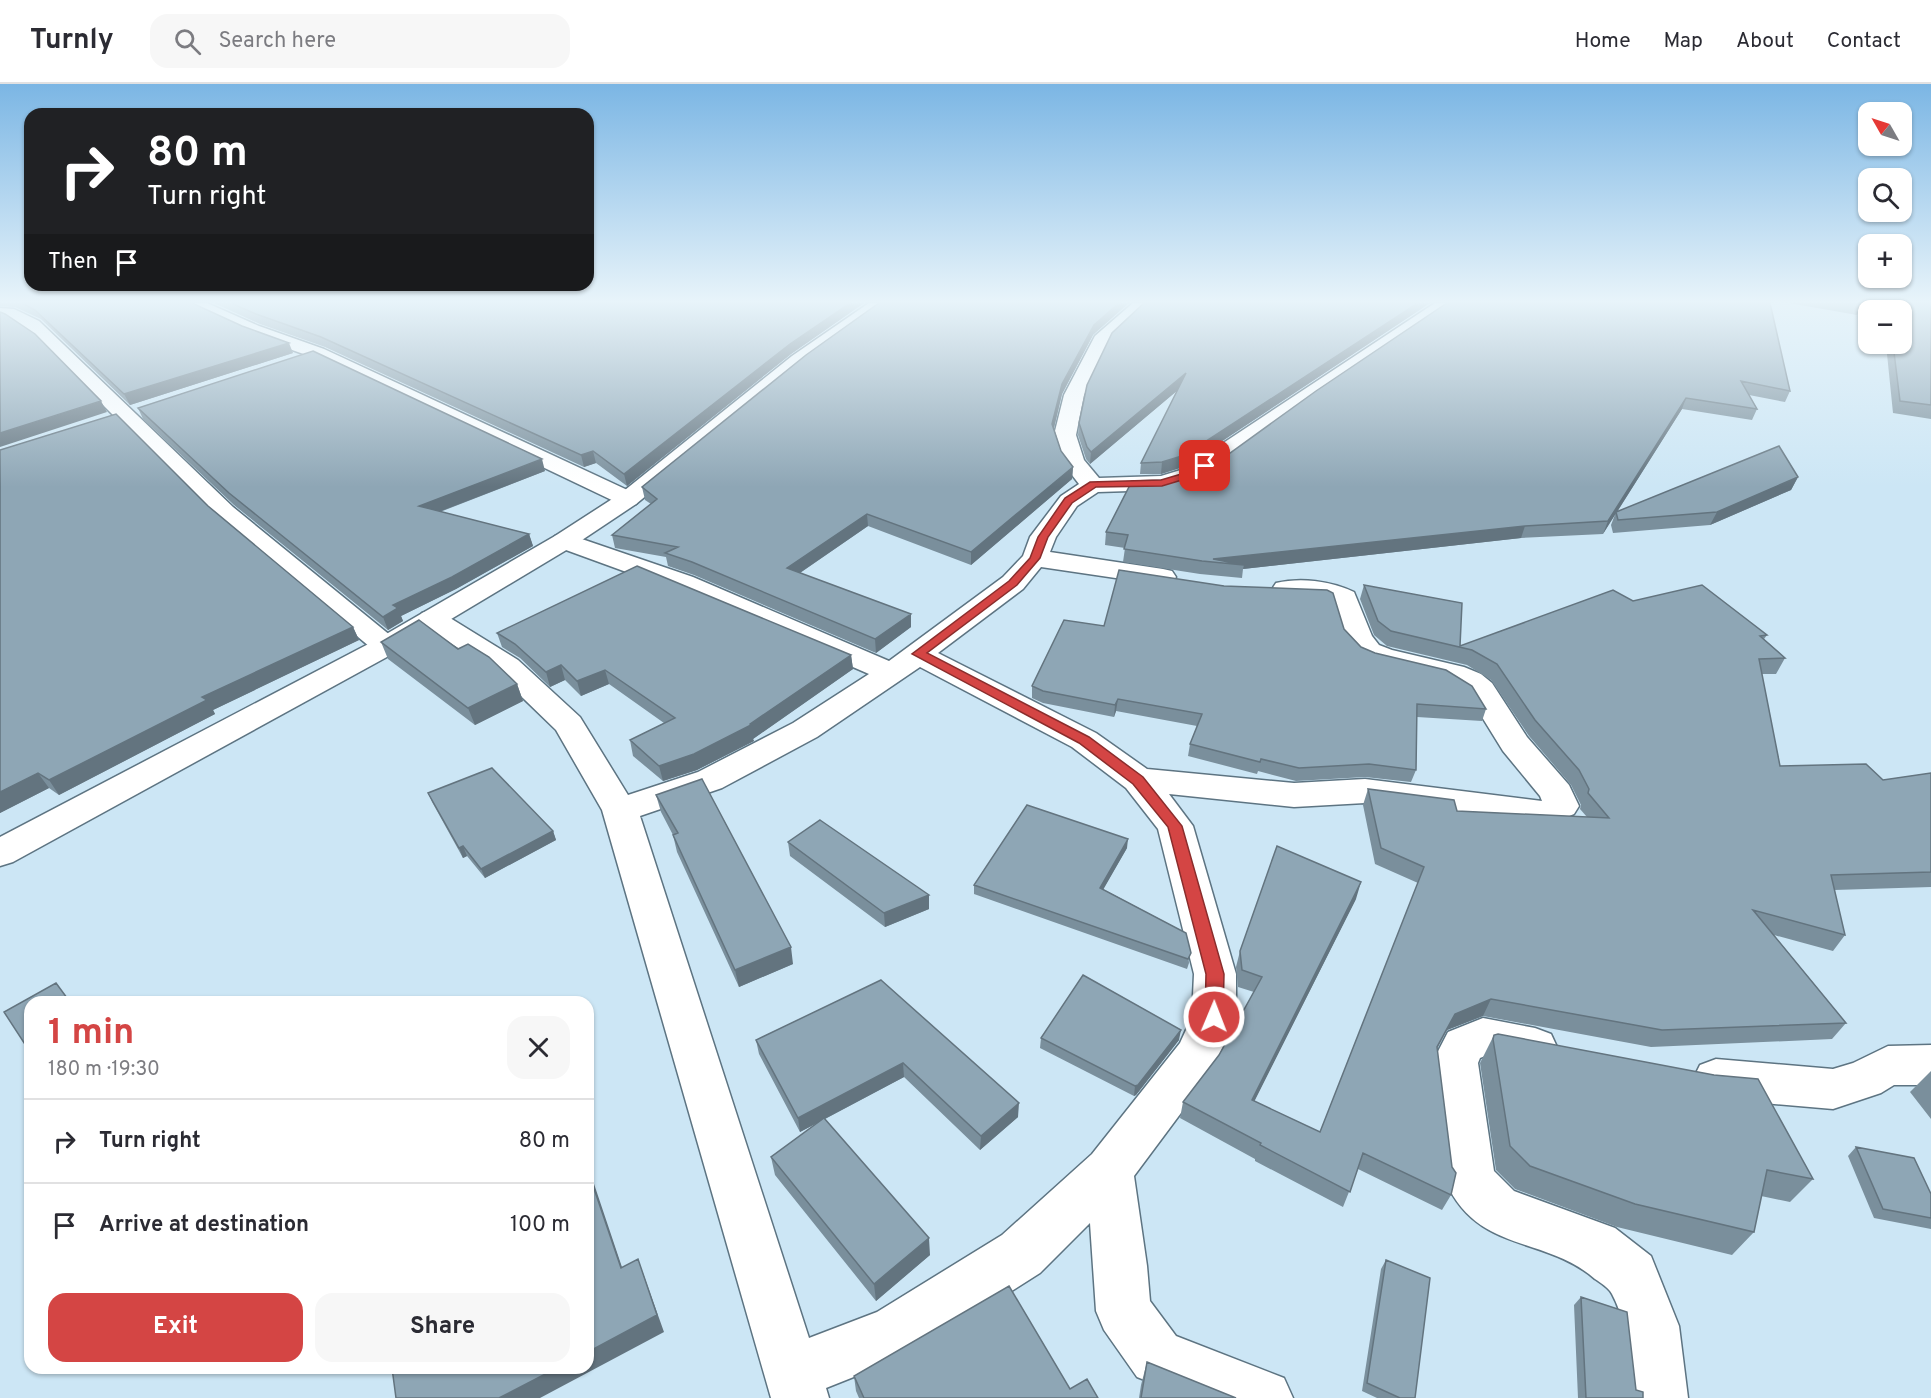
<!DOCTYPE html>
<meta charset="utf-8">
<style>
body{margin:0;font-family:Overpass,sans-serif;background:#f7f7f7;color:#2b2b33;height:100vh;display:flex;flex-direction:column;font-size:22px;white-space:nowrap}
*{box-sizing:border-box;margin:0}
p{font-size:20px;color:#7c7c81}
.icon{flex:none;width:33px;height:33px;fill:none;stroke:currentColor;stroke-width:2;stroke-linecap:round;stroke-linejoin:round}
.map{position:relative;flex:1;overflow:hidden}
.details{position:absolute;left:24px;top:912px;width:570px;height:378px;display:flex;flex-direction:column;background:#fff;border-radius:18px;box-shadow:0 2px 4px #0004}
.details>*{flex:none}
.hud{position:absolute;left:24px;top:24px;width:570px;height:183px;border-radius:18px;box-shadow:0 2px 4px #0004;background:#202124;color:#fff;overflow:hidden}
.needle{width:39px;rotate:309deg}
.fabs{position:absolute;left:1858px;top:18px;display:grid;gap:12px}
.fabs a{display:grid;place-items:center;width:54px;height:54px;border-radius:12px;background:#fff;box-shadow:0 2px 4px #0004;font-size:30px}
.pin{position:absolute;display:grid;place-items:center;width:51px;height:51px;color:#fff;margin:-26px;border-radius:12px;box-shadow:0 3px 9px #0006}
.me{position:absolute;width:66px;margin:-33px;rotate:1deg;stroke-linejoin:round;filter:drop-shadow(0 0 4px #0008)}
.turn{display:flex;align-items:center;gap:21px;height:126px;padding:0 24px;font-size:27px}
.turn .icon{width:78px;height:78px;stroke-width:2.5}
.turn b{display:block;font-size:42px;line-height:51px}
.then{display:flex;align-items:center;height:57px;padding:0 24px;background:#0003;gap:12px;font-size:22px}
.round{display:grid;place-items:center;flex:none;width:63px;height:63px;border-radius:18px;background:#f7f7f7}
.head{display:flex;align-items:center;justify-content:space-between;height:102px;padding:0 24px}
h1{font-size:36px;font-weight:700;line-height:45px;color:#d44544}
.primary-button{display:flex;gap:12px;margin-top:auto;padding:12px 24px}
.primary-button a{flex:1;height:69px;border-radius:18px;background:#d44544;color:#fff;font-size:24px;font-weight:700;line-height:69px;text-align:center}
.primary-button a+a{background:#f7f7f7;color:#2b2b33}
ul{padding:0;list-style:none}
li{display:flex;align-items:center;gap:18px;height:84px;padding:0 24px;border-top:2px solid #e1e1e2}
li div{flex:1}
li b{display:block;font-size:22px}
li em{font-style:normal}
header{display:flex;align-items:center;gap:36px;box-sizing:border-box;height:84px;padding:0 30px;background:#fff;border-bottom:2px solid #e1e1e2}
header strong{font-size:28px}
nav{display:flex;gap:33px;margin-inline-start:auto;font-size:21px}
.search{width:420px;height:54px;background:#f7f7f7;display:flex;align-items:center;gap:15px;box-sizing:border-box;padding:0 21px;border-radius:18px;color:#7c7c81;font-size:22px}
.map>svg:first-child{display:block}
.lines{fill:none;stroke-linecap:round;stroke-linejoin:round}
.minor-casing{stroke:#5d7482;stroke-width:3}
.tertiary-casing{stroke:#5d7482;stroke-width:3}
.minor{fill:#fff;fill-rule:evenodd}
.tertiary{fill:#fff;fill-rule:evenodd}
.wall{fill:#7a8f9c}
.shaded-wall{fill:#63747f}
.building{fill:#8ea6b5;stroke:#63747f;stroke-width:1.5}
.route{fill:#d44544;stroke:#8a2d2c;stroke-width:1.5}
</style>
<header>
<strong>Turnly</strong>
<div class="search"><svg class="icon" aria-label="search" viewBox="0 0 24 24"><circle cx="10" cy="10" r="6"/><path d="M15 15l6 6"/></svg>Search here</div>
<nav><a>Home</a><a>Map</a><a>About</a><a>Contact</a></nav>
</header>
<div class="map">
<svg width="1931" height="1314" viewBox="0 0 1931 1314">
<rect width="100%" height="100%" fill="#cce6f5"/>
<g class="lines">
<g class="minor-casing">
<path id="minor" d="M184,219H207L259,242L324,265L636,410L640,415L636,420L628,422L620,420L312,273L247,250L186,222Z
M1133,219H1151L1109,258L1084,311L1076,351L1084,376L1099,394L1161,392L1184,385L1435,219H1455L1312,316L1227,379L1200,395L1162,406L1098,408L1077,422L1056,453L1050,468L1163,485L1172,487L1176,493L1172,499L1163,501L1041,483L1023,505L938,569L1096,649L1147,685L1294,699L1365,695L1542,717L1540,712L1503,667L1469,612L1459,604L1443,596L1372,579L1359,573L1343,555L1332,519C1314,510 1295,515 1276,511L1272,505L1276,499C1301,493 1331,497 1354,508L1372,552L1379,561L1392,566L1464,583L1481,590L1492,599L1527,653L1569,701L1579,722L1574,730L1546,742L1365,719L1294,723L1169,710L1193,742L1236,890V933L1213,986L1134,1092L1147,1182L1150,1217L1176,1252L1284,1294L1293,1314H1190L1137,1293L1104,1246L1096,1227L1090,1139L1040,1189L914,1269L826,1304L829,1314H771L602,726L556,646L496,588L422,541L418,535L422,529L432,526L442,529L518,576L580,633L628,711L698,688L793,639L869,590L673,505L555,462L551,457L555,452L564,449L573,452L693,493L889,577L1003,493L1023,472L1030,453L1061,412L1079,400L1062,378L1054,351L1064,311L1095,252ZM920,583L1072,663L1126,704L1158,745L1194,890L1192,933L1180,959L1092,1070L1002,1151L877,1228L809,1254L640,732L722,704L817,653Z
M0,224L14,225L39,237L233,423L396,556L401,562L396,568L386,571L376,568L215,433L27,245L5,234H0Z
M1483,934L1535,944L1551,950L1557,963L1551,976L1535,982L1485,972L1480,974L1478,979L1494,1087L1514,1107L1615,1144L1651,1172L1679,1242L1688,1314H1630C1627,1280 1629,1241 1612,1210C1609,1204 1601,1199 1595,1195C1546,1152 1477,1169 1446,1098L1432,979L1448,948Z
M1931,961V1001H1894L1881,1009L1833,1025L1716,1015L1700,1009L1693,995L1700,981L1716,975L1833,985L1853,979L1888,962Z"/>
</g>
<g class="tertiary-casing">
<path id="tertiary" d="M869,219H889L806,280L636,420L573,462L396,568L13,778L0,782V753L376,556L555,452L620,410L792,272Z"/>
</g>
<use href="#minor" class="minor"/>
<use href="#tertiary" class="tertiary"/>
</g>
<path class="wall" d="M0,219H192L293,269L130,321L41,235L15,223L0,222Z
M214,219H864L791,270L627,402L596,379L584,383L325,263L260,240Z
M1430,219L1183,383L1161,390H1140L1141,379L1178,306L1090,380L1086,375L1078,351L1079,339Z
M1447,219L1790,307L1785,318L1749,311L1757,325L1752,336L1682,325L1617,428L1798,393L1791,406L1710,441L1613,449L1611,441L1616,428L1603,450L1521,454L1243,485L1242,494L1200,490L1123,478L1125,464L1105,461L1106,448L1164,396L1203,385L1230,369Z
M1789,219H1863L1857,231Z
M1881,219H1931V335L1893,329L1886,260H1902V226H1882Z
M1093,251L1062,310L1054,344L1061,367L1073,383L1072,395L971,481L868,442L800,489L911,543L876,569L694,491L668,482L666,473L615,464L612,451L651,420L645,416L642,403Z
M138,324L545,387L440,428L529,450L533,462L456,505L401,532L403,537L388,546L234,421L143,335Z
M0,366L208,422L353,543L359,556L213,626L215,630L59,711L49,704L0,729Z
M1364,501L1460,562L1633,517L1767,551L1764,555L1785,574L1776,590H1762L1780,682L1883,696L1931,689V803L1834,806L1845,851L1833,867L1774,851L1846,939L1832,955L1651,963L1483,932L1447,946L1437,965L1451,1111L1442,1126L1358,1085L1343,1123L1255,1077V1075L1180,1034L1183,1018L1219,971L1254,908L1238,903L1236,883L1240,867L1356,815L1254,1017L1320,1048L1418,799L1375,780L1363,721L1368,705L1457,727L1587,733L1580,725L1581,721L1571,701L1529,652L1491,596L1467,581L1387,562L1374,551L1360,515Z
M1104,542L1344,545L1361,563L1486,625L1482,637L1417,633L1416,686L1411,698L1365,693L1296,697L1258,687L1257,690L1188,672L1190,660L1197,642L1116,627L1114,633L1043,619L1032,614V602Z
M497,549L851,571L853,585L753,655L754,657L697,686L663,697L633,672L630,656L664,639L609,600L581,612L565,596L550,603L520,574L502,563Z
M381,558L458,565L517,600L523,617L475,641L388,575Z
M428,709L553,747L556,756L485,794L467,772L463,774L432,718Z
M656,711L793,880L739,903L677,768L673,751L661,728Z
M788,758L929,811V825L885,843L790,772Z
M1127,764L1103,805L1186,849L1189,879L1187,885L974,810V801Z
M881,896L1018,1033L980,1066L904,993L825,1035L930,1171L876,1217L775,1091L771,1073L817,1039L800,1048L759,970L756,956Z
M1494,951L1813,1095L1790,1118L1761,1112L1754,1148L1732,1171L1617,1143L1515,1105L1496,1086L1480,979Z
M1041,954L1179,956L1136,1011L1134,1012L1040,964Z
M1931,987V1035L1910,1008Z
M1856,1063L1931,1110V1145L1874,1134L1848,1072Z
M1386,1176L1415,1314H1377L1362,1307L1381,1185Z
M1581,1213L1636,1306L1643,1314H1578L1574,1221Z
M1147,1278L1236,1314H1139L1141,1301Z
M854,1292L1070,1305L1098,1314H859L856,1307Z"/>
<path class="shaded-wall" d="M850,219H864L791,270L627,402L624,390L790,260Z
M1119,219H1129L1093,251L1062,310L1052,352V340L1062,300L1094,241Z
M1418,219H1430L1183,383L1161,390L1162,378Z
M289,259L293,269L130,321L124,310Z
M1186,289L1185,300L1090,380L1091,368Z
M1686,314L1682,325L1603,450L1608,437Z
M101,317L107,328L0,363V349Z
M593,367L596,379L584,383L581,371Z
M542,375L545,387L423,434L419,422Z
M1073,383L1072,395L971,481V468Z
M1798,393L1791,406L1710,441L1717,428Z
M867,430L868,442L788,497L787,484Z
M1525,442L1521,454L1243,485L1244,481L1213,475Z
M529,450L533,462L456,505L401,532L403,537L388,546L383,533L393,521Z
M911,530V543L876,569L875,555Z
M353,543L359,556L213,626L215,630L59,711L49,696L202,613Z
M851,571L853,585L753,655L754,657L697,686L663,697L659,682L750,640Z
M561,581L565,596L550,603L546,588Z
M605,586L609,600L581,612L577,597Z
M517,600L523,617L475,641L468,624Z
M1118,615L1116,627L1114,633L1115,621Z
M38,689L49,704L0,729V708Z
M553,747L556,756L485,794L481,785Z
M1128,755L1127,764L1099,813L1100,804Z
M463,762L467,772L463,774L459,764Z
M1361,798L1356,815L1247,1032L1252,1016Z
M929,811V825L885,843L884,829Z
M791,863L793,880L739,903L735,886Z
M1491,915L1483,932L1447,946L1430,979L1455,930Z
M1181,946L1179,956L1136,1011L1134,1012L1135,1002Z
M903,979L904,993L800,1048L798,1034Z
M1019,1019L1018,1033L980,1066L981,1052Z
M588,1082L628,1201L621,1184L588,1087Z
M929,1154L930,1171L876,1217L874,1200Z
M638,1175L664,1248L540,1314H499L557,1284H588V1268Z"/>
<path class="building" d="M22,219H192L242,242L289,259L124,310L35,226Z
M231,219H850L790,260L624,390L593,367L581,371L321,253L256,230Z
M879,219H1119L1094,241L1062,300L1052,340L1061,367L1073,383L971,468L867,430L787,484L911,530L875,555L692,478L665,469L678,463L612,451L657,415L642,403L806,271Z
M1144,219H1418L1185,371L1162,378L1141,379L1186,289L1091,368L1087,363L1079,339L1087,301L1112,249Z
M1447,219H1770L1790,307L1741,297L1757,325L1686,314L1608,437L1525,442L1213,475L1244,481L1202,477L1124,465L1128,451L1106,448L1132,397L1164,396L1203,385L1230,369L1316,307Z
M1888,219H1931V321L1900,317L1893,260H1902V226H1889Z
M0,228L5,230L35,250L101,317L0,349Z
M313,267L542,375L419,422L529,450L452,493L393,521L398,524L383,533L229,409L138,324Z
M116,330L208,422L353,543L202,613L207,616L49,696L38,689L0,708V366Z
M1779,362L1798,393L1717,428L1618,436L1616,428Z
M637,482L851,571L750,640L751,641L694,670L659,682L630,656L675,634L605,586L577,597L561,581L546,588L515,560L497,549Z
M1119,486L1224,502L1327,506L1333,509L1344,545L1361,563L1375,569L1446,586L1472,602L1486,625L1417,620L1416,686L1369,680L1299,684L1261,675L1260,678L1190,660L1202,630L1118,615L1115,621L1043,607L1032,602L1064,536L1104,542Z
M1364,501L1462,519L1460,562L1613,506L1633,517L1702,501L1767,551L1760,552L1785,574L1759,575L1780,682L1866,680L1883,696L1931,689V788L1831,791L1845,851L1753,826L1846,939L1662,946L1491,915L1455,930L1437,963L1452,1083L1456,1089L1451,1111L1363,1069L1350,1108L1260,1061L1261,1059L1183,1018L1219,971L1262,893L1242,886L1240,867L1277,762L1361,798L1252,1016L1320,1048L1424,783L1381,764L1368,705L1454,716L1457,727L1609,734L1588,709L1589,705L1579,686L1535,636L1497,580L1472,566L1391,547L1378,537Z
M419,536L458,565L468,560L489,573L517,600L468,624L381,558Z
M492,684L553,747L481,785L463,762L459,764L428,709Z
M702,695L791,863L735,886L673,751L678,749L656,711Z
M1027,721L1128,755L1100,804L1186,849L1191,869L1188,875L974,801Z
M820,736L929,811L884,829L788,758Z
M1083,891L1181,946L1138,1001L1135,1002L1041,954Z
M881,896L1019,1019L981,1052L903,979L798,1034L756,956Z
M56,899L70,918H30V968L4,928Z
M1498,950L1714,991L1758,995L1813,1095L1767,1086L1754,1148L1635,1120L1530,1082L1510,1062L1493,955L1494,951Z
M824,1034L929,1154L874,1200L771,1073Z
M1856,1063L1914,1074L1931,1110V1134L1883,1125Z
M588,1087L621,1184L638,1175L657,1231L588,1268Z
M1386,1176L1430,1194L1415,1314H1400L1367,1299Z
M1009,1202L1070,1305L1087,1295L1098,1314H864L854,1292Z
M1581,1213L1627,1228L1636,1306L1643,1308V1314H1586Z
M1147,1278L1236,1314H1141Z
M392,1284H557L499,1314H396Z"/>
<linearGradient id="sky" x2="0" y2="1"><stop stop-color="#7bb6e4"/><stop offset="0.54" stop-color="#e8f4fa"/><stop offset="1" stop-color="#e8f4fa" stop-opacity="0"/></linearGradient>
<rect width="1931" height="403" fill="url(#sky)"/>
<path class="route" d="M1205,379L1210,382L1208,384L1195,392L1162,402L1096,403L1072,419L1048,453L1040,474L1017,501L927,569L1089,653L1143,693L1182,742L1224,890L1223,933L1221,939L1214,941L1208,939L1205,933L1206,890L1168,743L1133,700L1079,659L912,570L1009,497L1030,474L1038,453L1065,414L1090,398L1161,396L1188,388Z"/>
</svg>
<div class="fabs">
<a><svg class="needle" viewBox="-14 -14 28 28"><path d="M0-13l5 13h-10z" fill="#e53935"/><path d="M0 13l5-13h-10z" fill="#7c7c81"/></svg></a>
<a><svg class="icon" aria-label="search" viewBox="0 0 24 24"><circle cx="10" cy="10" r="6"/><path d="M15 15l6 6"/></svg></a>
<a>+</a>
<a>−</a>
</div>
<div class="pin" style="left:1205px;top:382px;background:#d93025"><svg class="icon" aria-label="arrive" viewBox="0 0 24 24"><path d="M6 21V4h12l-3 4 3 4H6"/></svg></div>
<svg class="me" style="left:1214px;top:933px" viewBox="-20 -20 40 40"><circle r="17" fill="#d44544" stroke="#fff" stroke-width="3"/><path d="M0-11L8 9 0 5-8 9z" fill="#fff"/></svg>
<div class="hud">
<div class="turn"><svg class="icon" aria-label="right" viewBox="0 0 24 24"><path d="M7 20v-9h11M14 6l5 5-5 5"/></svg><div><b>80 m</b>Turn right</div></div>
<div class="then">Then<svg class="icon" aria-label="arrive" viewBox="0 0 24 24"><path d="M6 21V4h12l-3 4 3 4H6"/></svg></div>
</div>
<section class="details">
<div class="head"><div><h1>1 min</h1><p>180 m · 19:30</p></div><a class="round"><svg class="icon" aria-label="close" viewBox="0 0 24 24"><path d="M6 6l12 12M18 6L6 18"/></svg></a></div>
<ul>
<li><svg class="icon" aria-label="right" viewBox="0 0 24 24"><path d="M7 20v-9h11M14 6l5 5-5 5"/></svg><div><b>Turn right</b></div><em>80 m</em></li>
<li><svg class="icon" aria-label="arrive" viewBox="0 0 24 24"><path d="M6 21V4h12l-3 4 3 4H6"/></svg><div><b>Arrive at destination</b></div><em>100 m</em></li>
</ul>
<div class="primary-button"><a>Exit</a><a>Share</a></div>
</section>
</div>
